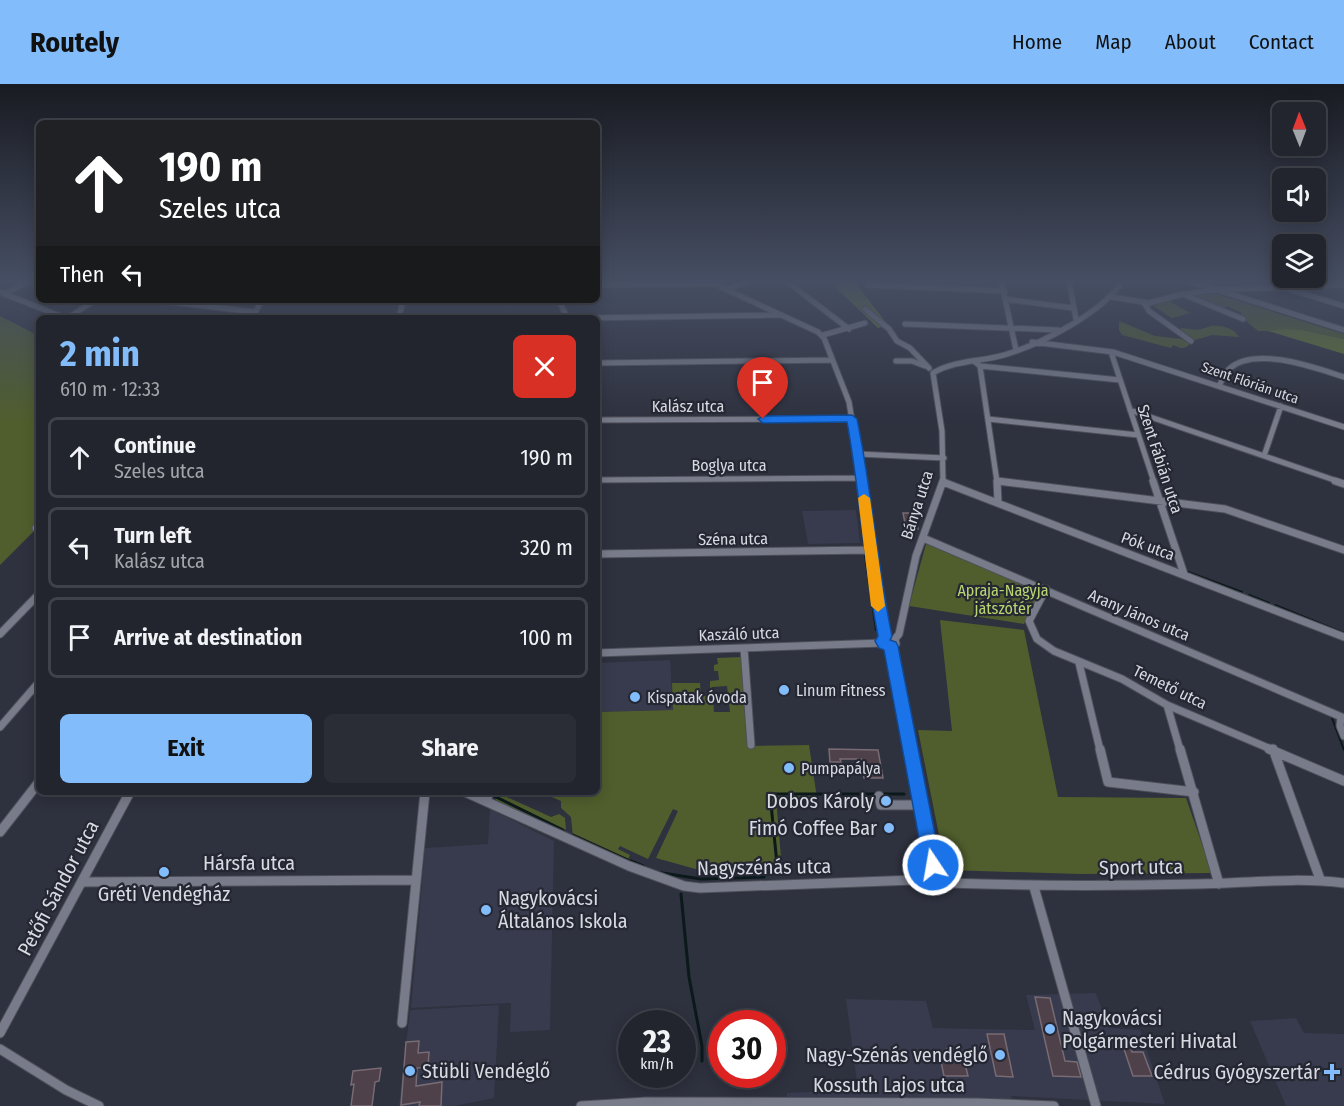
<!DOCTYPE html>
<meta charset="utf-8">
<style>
body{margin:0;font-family:"Fira Sans Condensed",sans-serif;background:#2a2d36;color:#f1f3f6;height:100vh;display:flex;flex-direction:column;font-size:22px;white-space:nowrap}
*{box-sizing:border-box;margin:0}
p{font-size:20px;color:#a2a5aa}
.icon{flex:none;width:33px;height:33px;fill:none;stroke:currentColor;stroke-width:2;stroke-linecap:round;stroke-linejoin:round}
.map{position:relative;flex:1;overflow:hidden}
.drawer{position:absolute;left:36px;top:231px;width:564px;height:480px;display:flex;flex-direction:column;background:#22252e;border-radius:9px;box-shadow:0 3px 15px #0003,0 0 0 2px #3f424a}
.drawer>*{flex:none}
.banner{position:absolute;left:36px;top:36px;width:564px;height:183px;border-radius:9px;box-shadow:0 3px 15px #0003,0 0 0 2px #3f424a;background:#202124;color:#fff;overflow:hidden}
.needle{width:39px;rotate:359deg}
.controls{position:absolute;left:1272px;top:18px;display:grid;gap:12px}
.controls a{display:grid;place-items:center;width:54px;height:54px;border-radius:9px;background:#22252e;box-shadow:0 3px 15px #0003,0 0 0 2px #3f424a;font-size:30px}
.speed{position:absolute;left:618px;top:926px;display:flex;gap:12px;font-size:30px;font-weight:700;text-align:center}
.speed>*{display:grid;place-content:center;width:78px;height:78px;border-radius:50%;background:#22252e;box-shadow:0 3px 15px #0003,0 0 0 2px #3f424a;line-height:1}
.speed small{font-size:15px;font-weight:400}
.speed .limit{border:9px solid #d22;background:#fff;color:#111}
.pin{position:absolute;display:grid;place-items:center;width:51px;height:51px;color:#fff;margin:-62px -26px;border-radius:50% 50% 50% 0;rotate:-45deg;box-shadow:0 0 6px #0007}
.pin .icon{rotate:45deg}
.me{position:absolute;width:66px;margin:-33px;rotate:348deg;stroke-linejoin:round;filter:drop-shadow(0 0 4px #0008)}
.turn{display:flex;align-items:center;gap:21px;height:126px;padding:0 24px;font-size:27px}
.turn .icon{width:78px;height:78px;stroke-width:2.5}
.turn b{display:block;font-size:42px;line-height:51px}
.then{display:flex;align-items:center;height:57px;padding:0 24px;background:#0003;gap:12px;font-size:22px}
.round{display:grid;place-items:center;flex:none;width:63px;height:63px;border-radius:9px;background:#2a2d36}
.headline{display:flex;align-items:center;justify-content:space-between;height:102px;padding:0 24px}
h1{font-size:36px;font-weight:700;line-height:45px;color:#82bcfa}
.primary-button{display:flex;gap:12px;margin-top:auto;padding:12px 24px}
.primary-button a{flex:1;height:69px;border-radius:9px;background:#82bcfa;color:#111;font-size:24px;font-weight:700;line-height:69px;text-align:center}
.primary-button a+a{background:#2a2d36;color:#f1f3f6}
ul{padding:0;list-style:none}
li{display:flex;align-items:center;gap:18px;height:81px;margin:0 12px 9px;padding:0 12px;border:3px solid #3f424a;border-radius:9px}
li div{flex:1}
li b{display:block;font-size:22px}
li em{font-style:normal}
header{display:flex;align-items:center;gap:36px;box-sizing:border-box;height:84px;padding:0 30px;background:#82bcfa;color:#111}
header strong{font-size:28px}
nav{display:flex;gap:33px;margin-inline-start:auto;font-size:21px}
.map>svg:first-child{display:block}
.built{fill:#373b4d}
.green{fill:#505e2d;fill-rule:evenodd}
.forest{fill:#62752c}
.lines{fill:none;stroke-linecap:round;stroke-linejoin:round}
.stream-far1{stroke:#0b191a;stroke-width:2}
.stream{stroke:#0b191a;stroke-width:3}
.building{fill:#4e4149;stroke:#786b74;stroke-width:1.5}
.minor-far2-casing{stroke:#4d4f59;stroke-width:7}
.minor-far1-casing{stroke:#4d4f59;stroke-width:9}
.minor-casing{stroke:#4d4f59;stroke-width:11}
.minor-far2{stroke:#787b89;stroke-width:5}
.minor-far1{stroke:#787b89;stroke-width:7}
.minor{stroke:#787b89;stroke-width:9}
.route{fill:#1a73e8;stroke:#114b97;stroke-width:1.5}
.slow{fill:#f59e0b}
.poi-dot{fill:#82bcfa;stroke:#252733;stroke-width:2}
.labels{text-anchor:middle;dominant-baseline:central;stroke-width:4.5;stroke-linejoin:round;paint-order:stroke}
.far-street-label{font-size:14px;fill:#d8dae2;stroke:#252733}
.street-label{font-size:16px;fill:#d8dae2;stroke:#252733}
.park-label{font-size:16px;fill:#b9d672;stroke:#252733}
.poi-label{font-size:16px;fill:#d8dae2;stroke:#252733;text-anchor:start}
.near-poi-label{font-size:20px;fill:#d8dae2;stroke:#252733;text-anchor:end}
.near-street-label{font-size:20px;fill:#d8dae2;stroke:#252733}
</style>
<header>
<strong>Routely</strong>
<nav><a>Home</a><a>Map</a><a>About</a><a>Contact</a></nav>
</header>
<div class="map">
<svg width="1344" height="1022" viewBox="0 0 1344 1022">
<rect width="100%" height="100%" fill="#2e313e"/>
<path class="built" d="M856,426L860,459L808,460L802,427Z
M670,576L673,626L597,628V579Z
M490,725L554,757L550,946L510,948L511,919L411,924L425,764L488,760Z
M1096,909L1109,944L1140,946L1165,1020L1011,1012L1013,1022H787V1009L858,1006L846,915L926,917L933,944L1035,946L1026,911Z
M499,921L494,1014L454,1022H399L410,926Z
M1296,934L1304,949L1344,950V1022H1286L1250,937Z"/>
<path class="green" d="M1216,210L1344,250V255L1302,246L1258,247L1240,232L1242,229L1227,222L1222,225L1192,211Z
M1169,217L1190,229L1172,234L1152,221Z
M0,232L39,252V442L0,481Z
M1119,237L1155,252L1182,255L1190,260C1184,266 1180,264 1173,261L1171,264L1122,251L1119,246Z
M1211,242C1222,241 1234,244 1239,253L1212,251L1195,256L1181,246V244L1198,246Z
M926,460L1036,505L1039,508L1024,540L909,522Z
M940,536L1024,546L1058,713L1186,714L1212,789L1080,790L946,786L918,646L952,647Z
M742,573L753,662L809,661L817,714H776L782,785L699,786L656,774L678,727L673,725L648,775L620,762L618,765L630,771L627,778L573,753L571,733L561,724V717L540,708H597V628L673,626L672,599H700L701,612H710V597L719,596L718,587H714V581L718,580L717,574ZM727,602L730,628H714L712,603Z
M495,708H503L500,710L551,733L559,730L565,734L566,745L562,747L496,717Z"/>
<path class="forest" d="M828,196H853L888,241L878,244Z
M1284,245L1302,246L1344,255V270L1268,247Z"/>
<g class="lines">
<path class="stream-far1" d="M865,471L876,546
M1188,488L1242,508
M1249,511L1269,519
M1275,521L1344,549
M1332,634L1344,666"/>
<path class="stream" d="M494,712L563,746
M573,751L628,776
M631,777L643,782
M777,780L770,710H904
M656,788L701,795L764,793
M681,810L689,893L702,962V977"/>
</g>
<path class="building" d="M903,429H915L918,445L906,444Z
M829,665L878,666L883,694H864L861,675H840L841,678H830Z
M1035,913L1050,914L1065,977L1077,978L1081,993L1053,992Z
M987,950H1004L1013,993L996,992Z
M1120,953H1127L1132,968H1143L1152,992H1133Z
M419,957L418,969L429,968L428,983L417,984L416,1002L442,998L441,1022H419L420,1018L401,1021L406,958Z
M949,963L962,967L968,992H944L939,968H943Z
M381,984L379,997L375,998L372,1022H351L354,1000L351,1001L353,987Z"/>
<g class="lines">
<g class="minor-far2-casing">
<path id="minor-far2" d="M716,196L721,203L818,248L824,254L849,318L862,398
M785,196L849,245
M1001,196L1016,266
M1069,196L1076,235
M1186,196L1344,246
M597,201L717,200
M868,201L1005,207
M1285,204L1344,222
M725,205L757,196
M0,208L65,234
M4,210L32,196
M1185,211L1243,235
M1112,213L1149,219L1183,210L1214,206L1344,201
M1005,215L1073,224
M152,216L255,228
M559,216L567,234
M1144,219L1149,227L1191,257
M865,225L889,245L897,257L910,264L929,284
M68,234L95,216
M252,234L262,216
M399,234L403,216
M584,234L780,231
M905,240L1058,246
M823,251L865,239
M1032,258L1113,268L1344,343
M1113,268L1112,271L1154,398
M896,277H912L925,282
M974,277L980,282L997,398
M597,279L832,276
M980,282L1120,296
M1219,302C1222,297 1224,290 1229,285C1254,261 1316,284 1344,293
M1130,326L1340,398
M988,335L1138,351
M597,336L852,335
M858,370L944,374
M1264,372L1281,322
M597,396L862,394
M997,397L1009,398
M943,398L942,347L933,289C955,276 980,278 1004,271C1041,260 1103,229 1123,196"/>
</g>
<g class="minor-far1-casing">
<path id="minor-far1" d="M861,397L875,503L885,552L882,557L891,563
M997,397L998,418
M997,397L1225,425L1344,466
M1153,397L1184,490
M1335,397L1344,400
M943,398L1344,553
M36,444H39
M923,454L1344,634
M597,470L870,466
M1046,505L1029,537L1037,555L1054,567L1122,595L1167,621L1273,666
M0,550L39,510
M891,563L896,560L895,555L899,550L916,472L943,397
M891,563L910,666
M744,564L751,661
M597,569L883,559
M1079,579L1100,666
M1167,621L1180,666
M1341,633L1340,642L1344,652
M0,643L39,598"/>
</g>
<g class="minor-casing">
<path id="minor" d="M910,665L930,771L940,795
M1100,665L1108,698L1194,708
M1180,665L1219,800
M1269,665L1344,697
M1273,665L1320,795
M465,708L629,782L684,802L700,804L940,795L948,799C1032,802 1115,802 1198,800C1247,799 1296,793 1344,799
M879,712L881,721H921
M486,717L489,708
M0,748L39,698
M82,798L415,796
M1034,803L1096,1022
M402,939L425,708
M0,949L130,708
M0,965L66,1006L99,1022
M581,1022L646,1018L976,1019L1054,1022"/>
</g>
<use href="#minor-far2" class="minor-far2"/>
<use href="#minor-far1" class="minor-far1"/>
<use href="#minor" class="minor"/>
</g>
<linearGradient id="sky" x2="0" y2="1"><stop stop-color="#191b22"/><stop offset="0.58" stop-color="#464e63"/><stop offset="1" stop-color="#464e63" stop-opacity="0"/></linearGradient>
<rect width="1344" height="339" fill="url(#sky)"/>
<path class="route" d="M852,331L857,335C872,407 877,480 892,552L890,556L896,558L898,562L941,781L939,787L933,790L926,787L924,781L884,566L879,564L875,557L878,552C864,481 860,409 847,338L763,339L758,335L763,332Z"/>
<path class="slow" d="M864,410L870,414L885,522L878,528L871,522L858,414Z"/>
<g class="poi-dot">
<circle cx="784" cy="606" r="6"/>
<circle cx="635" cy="613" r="6"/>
<circle cx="789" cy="684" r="6"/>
<circle cx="886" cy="717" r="6"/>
<circle cx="889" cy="744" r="6"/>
<circle cx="164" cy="788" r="6"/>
<circle cx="486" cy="826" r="6"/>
<circle cx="1050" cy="945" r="6"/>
<circle cx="1000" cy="971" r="6"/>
<circle cx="410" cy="987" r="6"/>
<path d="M1329 979h6v6h6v6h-6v6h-6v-6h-6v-6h6z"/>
</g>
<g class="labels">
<g class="far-street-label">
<text transform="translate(1250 299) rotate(19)">Szent Flórián utca</text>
</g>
<g class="street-label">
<text x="688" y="322">Kalász utca</text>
<text transform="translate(1160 375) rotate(72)">Szent Fábián utca</text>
<text x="729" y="381">Boglya utca</text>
<text transform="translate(917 421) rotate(-72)">Bánya utca</text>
<text transform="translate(733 455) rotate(-1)">Széna utca</text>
<text transform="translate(1148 462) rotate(20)">Pók utca</text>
<text transform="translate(1139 531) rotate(23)">Arany János utca</text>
<text transform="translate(739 550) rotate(-2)">Kaszáló utca</text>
<text transform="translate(1170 603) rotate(26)">Temető utca</text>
</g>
<g class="park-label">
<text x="1003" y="506">Apraja-Nagyja<tspan x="1003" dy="18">játszótér</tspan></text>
</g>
<g class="poi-label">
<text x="796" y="606">Linum Fitness</text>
<text x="647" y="613">Kispatak óvoda</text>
<text x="801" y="684">Pumpapálya</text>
</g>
<g class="near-poi-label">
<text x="874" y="717">Dobos Károly</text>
<text x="877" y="744">Fimó Coffee Bar</text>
<text x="164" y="810" text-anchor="middle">Gréti Vendégház</text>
<text x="498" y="814" text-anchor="start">Nagykovácsi<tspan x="498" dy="23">Általános Iskola</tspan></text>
<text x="1062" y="934" text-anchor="start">Nagykovácsi<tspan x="1062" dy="23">Polgármesteri Hivatal</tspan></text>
<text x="988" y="971">Nagy-Szénás vendéglő</text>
<text x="422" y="987" text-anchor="start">Stübli Vendéglő</text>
<text x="1320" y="988">Cédrus Gyógyszertár</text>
</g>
<g class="near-street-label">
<text x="249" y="779">Hársfa utca</text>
<text transform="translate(764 783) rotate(-1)">Nagyszénás utca</text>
<text transform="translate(1141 783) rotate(-1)">Sport utca</text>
<text transform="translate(58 804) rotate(-62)">Petőfi Sándor utca</text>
<text x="889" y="1001">Kossuth Lajos utca</text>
</g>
</g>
</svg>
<div class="controls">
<a><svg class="needle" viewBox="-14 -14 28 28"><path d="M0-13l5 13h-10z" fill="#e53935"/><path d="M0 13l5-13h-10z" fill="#a2a5aa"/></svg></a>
<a><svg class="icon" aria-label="sound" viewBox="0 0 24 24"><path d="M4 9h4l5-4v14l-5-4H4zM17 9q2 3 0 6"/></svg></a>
<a><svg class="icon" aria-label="layers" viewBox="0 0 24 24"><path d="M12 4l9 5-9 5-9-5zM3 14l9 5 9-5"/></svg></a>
</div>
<div class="speed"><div>23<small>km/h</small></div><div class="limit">30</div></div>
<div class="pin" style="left:763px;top:335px;background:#d93025"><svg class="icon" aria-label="arrive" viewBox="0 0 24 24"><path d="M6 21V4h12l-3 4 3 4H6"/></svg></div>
<svg class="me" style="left:933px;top:781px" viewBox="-20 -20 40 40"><circle r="17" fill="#1a73e8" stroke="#fff" stroke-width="3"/><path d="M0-11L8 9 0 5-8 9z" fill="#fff"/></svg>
<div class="banner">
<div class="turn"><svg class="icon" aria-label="ahead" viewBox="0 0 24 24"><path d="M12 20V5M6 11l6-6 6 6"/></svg><div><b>190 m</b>Szeles utca</div></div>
<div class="then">Then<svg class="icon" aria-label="left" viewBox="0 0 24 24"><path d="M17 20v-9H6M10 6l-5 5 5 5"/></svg></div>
</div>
<section class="drawer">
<div class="headline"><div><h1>2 min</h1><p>610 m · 12:33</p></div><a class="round" style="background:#d93025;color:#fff"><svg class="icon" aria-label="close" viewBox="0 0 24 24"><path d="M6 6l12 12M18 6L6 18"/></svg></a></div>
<ul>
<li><svg class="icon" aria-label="ahead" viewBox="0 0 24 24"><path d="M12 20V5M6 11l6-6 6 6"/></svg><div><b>Continue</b><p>Szeles utca</p></div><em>190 m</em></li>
<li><svg class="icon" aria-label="left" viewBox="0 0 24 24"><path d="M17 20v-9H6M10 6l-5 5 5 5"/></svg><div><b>Turn left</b><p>Kalász utca</p></div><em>320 m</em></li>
<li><svg class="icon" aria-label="arrive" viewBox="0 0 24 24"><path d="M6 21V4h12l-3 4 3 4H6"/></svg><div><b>Arrive at destination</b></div><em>100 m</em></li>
</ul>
<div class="primary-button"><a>Exit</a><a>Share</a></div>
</section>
</div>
